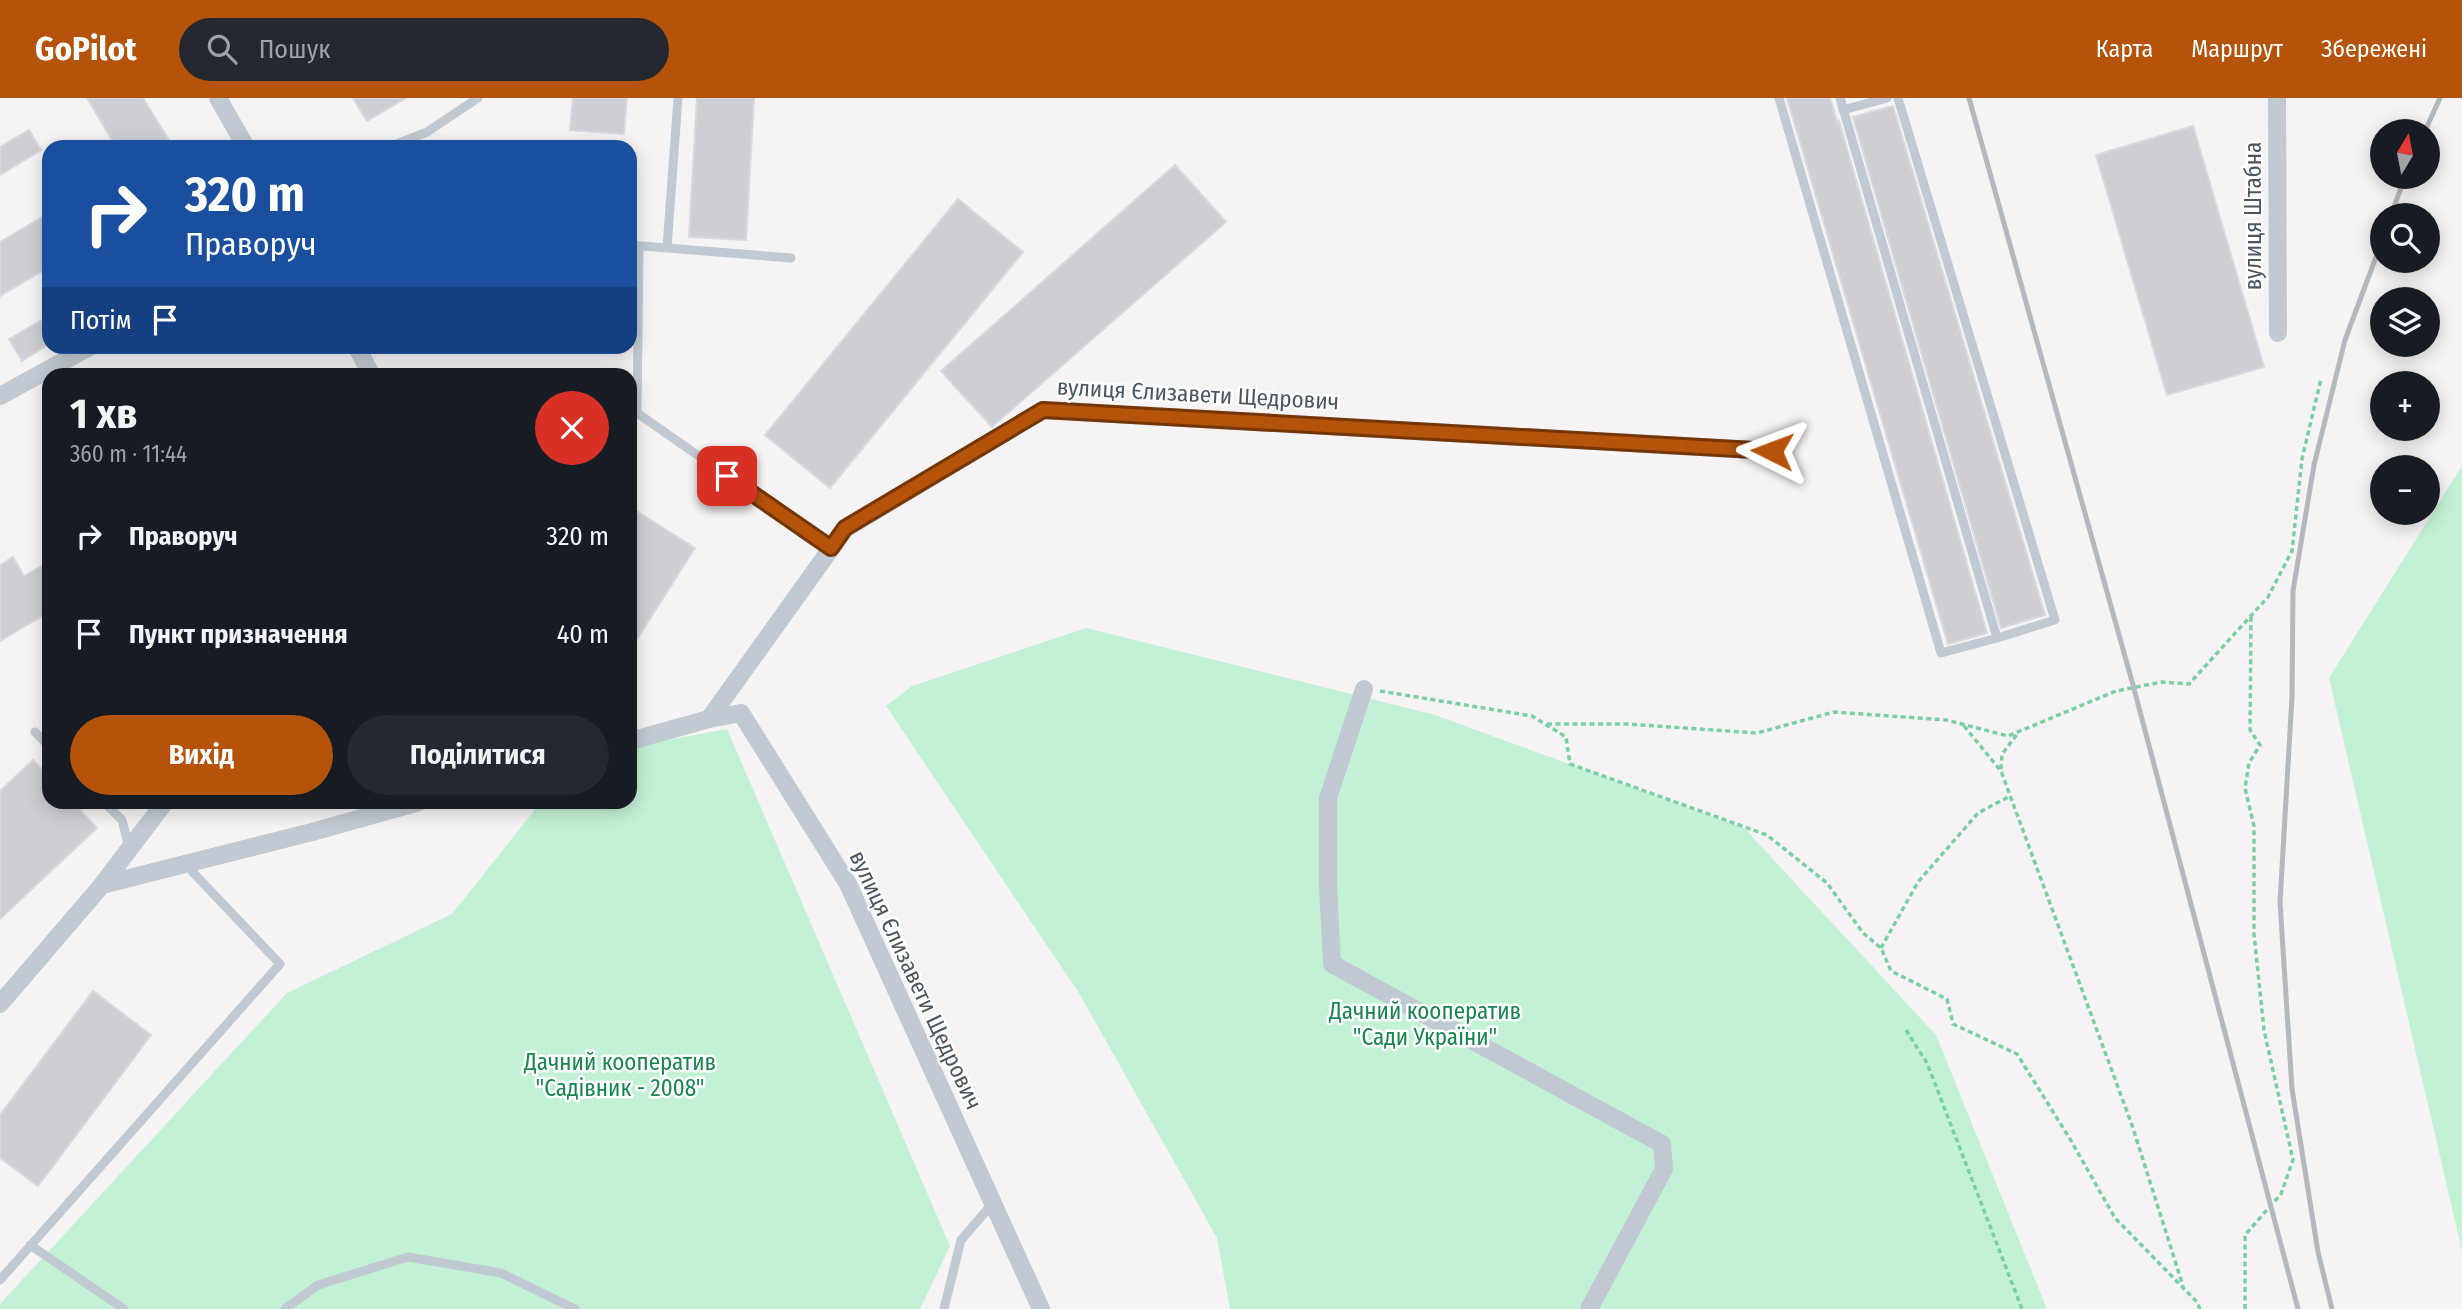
<!DOCTYPE html>
<html lang="uk">
<meta charset="utf-8">
<style>
body{margin:0;font-family:"Fira Sans Condensed",sans-serif;background:#242831;color:#f1f3f6;height:100vh;display:flex;flex-direction:column;font-size:26px;white-space:nowrap}
*{box-sizing:border-box;margin:0}
p{font-size:23px;color:#9ea1a6}
.icon{flex:none;width:38px;height:38px;fill:none;stroke:currentColor;stroke-width:2;stroke-linecap:round;stroke-linejoin:round}
.map{position:relative;flex:1;overflow:hidden}
.details{position:absolute;left:42px;top:270px;width:595px;height:441px;display:flex;flex-direction:column;background:#171b24;border-radius:21px;box-shadow:0 4px 18px #0003}
.details>*{flex:none}
.hud{position:absolute;left:42px;top:42px;width:595px;height:214px;border-radius:21px;box-shadow:0 4px 18px #0003;background:#1a4fa0;color:#fff;overflow:hidden}
.needle{width:46px;rotate:10deg}
.controls{position:absolute;left:2370px;top:21px;display:grid;gap:14px}
.controls a{display:grid;place-items:center;width:70px;height:70px;border-radius:50%;background:#171b24;box-shadow:0 4px 18px #0003;font-size:35px}
.pin{position:absolute;display:grid;place-items:center;width:60px;height:60px;color:#fff;margin:-30px;border-radius:14px;box-shadow:0 4px 10px #0006}
.me{position:absolute;width:77px;margin:-38px;rotate:273deg;stroke-linejoin:round;filter:drop-shadow(0 0 5px #0008)}
.turn{display:flex;align-items:center;gap:24px;height:147px;padding:0 28px;font-size:32px}
.turn .icon{width:91px;height:91px;stroke-width:2.5}
.turn b{display:block;font-size:49px;line-height:60px}
.then{display:flex;align-items:center;height:66px;padding:0 28px;background:#0003;gap:14px;font-size:26px}
.round{display:grid;place-items:center;flex:none;width:74px;height:74px;border-radius:37px;background:#242831}
.overview{display:flex;align-items:center;justify-content:space-between;height:119px;padding:0 28px}
h1{font-size:42px;font-weight:700;line-height:52px}
.cta{display:flex;gap:14px;margin-top:auto;padding:14px 28px}
.cta a{flex:1;height:80px;border-radius:42px;background:#b45309;color:#fff;font-size:28px;font-weight:700;line-height:80px;text-align:center}
.cta a+a{background:#242831;color:#f1f3f6}
ul{padding:0;list-style:none}
li{display:flex;align-items:center;gap:21px;height:98px;padding:0 28px}
li div{flex:1}
li b{display:block;font-size:26px}
li em{font-style:normal}
header{display:flex;align-items:center;gap:42px;box-sizing:border-box;height:98px;padding:0 35px;background:#b45309;color:#fff}
header strong{font-size:33px}
nav{display:flex;gap:38px;margin-inline-start:auto;font-size:24px}
.search{width:490px;height:63px;background:#242831;display:flex;align-items:center;gap:18px;box-sizing:border-box;padding:0 24px;border-radius:38px;color:#9ea1a6;font-size:26px}
.map>svg:first-child{display:block}
.green{fill:#c3f1d5}
.building{fill:#cdcfd5;stroke:#d7d9de;stroke-width:2}
.lines{fill:none;stroke-linecap:round;stroke-linejoin:round}
.path{stroke:#7ad0a6;stroke-width:3.5;stroke-dasharray:5 3.5;stroke-linecap:butt}
.service{stroke:#c1cad2;stroke-width:9}
.minor{stroke:#c1cad2;stroke-width:18}
.rail{stroke:#b5b8bd;stroke-width:5}
.route-casing{stroke:#753606;stroke-width:18}
.route{stroke:#b45309;stroke-width:12}
.labels{text-anchor:middle;dominant-baseline:central;stroke-width:5;stroke-linejoin:round;paint-order:stroke}
.street-label{font-size:23px;fill:#4a5661;stroke:#fff}
.park-label{font-size:23px;fill:#17864f;stroke:#fff}
</style>
<header>
<strong>GoPilot</strong>
<div class="search"><svg class="icon" aria-label="search" viewBox="0 0 24 24"><circle cx="10" cy="10" r="6"/><path d="M15 15l6 6"/></svg>Пошук</div>
<nav><a>Карта</a><a>Маршрут</a><a>Збережені</a></nav>
</header>
<div class="map">
<svg width="2462" height="1211" viewBox="0 0 2462 1211">
<rect width="100%" height="100%" fill="#f5f3f3"/>
<path class="green" d="M2462,368V1153L2329,580Z
M1086,530L1435,617L1744,730L1936,937L2047,1211H1230L1217,1140L1079,895L886,608L912,588Z
M727,631L950,1148L920,1211H0V1206L287,895L452,816L541,704H630V649Z"/>
<path class="building" d="M87,0H143L173,49H116Z
M353,0H406L367,23Z
M573,0H627L624,36L570,32Z
M697,0H754L746,142L689,139Z
M1787,0H1830L1837,24L1839,23L1987,535L1948,546Z
M1893,8L2045,517L2001,530L1853,19Z
M2193,28L2264,269L2167,297L2096,57Z
M29,32L41,52L0,77V49Z
M1175,67L1226,124L992,329L941,273Z
M958,101L1023,154L830,390L765,337Z
M49,115V169L0,198V144Z
M49,218V246L22,263L9,241Z
M630,409L695,450L630,552Z
M13,459L24,478L49,464V514L0,543V467Z
M33,662L49,679V704H72L97,730L0,821V693Z
M93,893L151,937L38,1088L0,1060V1017Z"/>
<g class="lines">
<path class="path" d="M1380,593L1532,618L1566,639L1570,666L1767,737L1827,785L1863,835L1881,850L1891,873L1947,901L1953,926L2017,956L2070,1041L2115,1120L2197,1204L2200,1211
M1547,626H1627L1757,635L1834,614L1946,622L2008,638L2116,593L2162,584L2189,586L2268,499L2292,453L2302,361L2321,281
M1964,628L2001,673L2132,1027L2183,1188
M2001,671L2002,656L2018,635
M1881,850L1918,784L1978,715L2010,698
M1906,932L1927,965L2022,1211
M2245,1211V1137L2281,1096L2293,1062L2264,932L2254,836V728L2245,690L2249,665L2260,647L2250,632L2251,519"/>
<path class="service" d="M1779,0L1941,555L1997,540L1840,0
M1898,0L2055,522L1997,540
M1843,12L1887,0
M389,49L427,34L478,0
M630,147L791,160
M639,148L637,315L831,450
M667,150L678,0
M35,634L49,648
M104,704L122,722L129,749
M30,1147L124,1211
M0,1182L280,866L185,766
M285,1211L318,1187L408,1159L501,1175L575,1211
M944,1211L961,1142L993,1105"/>
<path class="minor" d="M218,0L246,49
M2277,0L2278,235
M356,248L371,276
M0,298L91,248
M1364,591L1328,700V788L1332,866L1662,1046L1664,1071L1589,1211
M709,621L741,615L848,786L1041,1211
M630,643L709,621L845,431L1043,312L1772,353
M102,787L312,734L419,704
M0,906L102,787L165,704"/>
<path class="rail" d="M1969,0L2133,587L2298,1211
M2425,33L2440,0
M2391,117L2405,79
M2332,1211L2318,1154L2292,991L2280,804L2292,599L2293,493L2314,367L2345,242L2382,143"/>
</g>
<g class="lines">
<g class="route-casing">
<path id="route" d="M727,378L831,450L845,430L1043,312L1772,353"/>
</g>
<use href="#route" class="route"/>
</g>
<g class="labels">
<g class="street-label">
<text transform="translate(2253 118) rotate(-90)">вулиця Штабна</text>
<text transform="translate(1198 296) rotate(3)">вулиця Єлизавети Щедрович</text>
<text transform="translate(916 882) rotate(65)">вулиця Єлизавети Щедрович</text>
</g>
<g class="park-label">
<text x="1425" y="913">Дачний кооператив<tspan x="1425" dy="26">"Сади України"</tspan></text>
<text x="620" y="964">Дачний кооператив<tspan x="620" dy="26">"Садівник - 2008"</tspan></text>
</g>
</g>
</svg>
<div class="controls">
<a><svg class="needle" viewBox="-14 -14 28 28"><path d="M0-13l5 13h-10z" fill="#e53935"/><path d="M0 13l5-13h-10z" fill="#9ea1a6"/></svg></a>
<a><svg class="icon" aria-label="search" viewBox="0 0 24 24"><circle cx="10" cy="10" r="6"/><path d="M15 15l6 6"/></svg></a>
<a><svg class="icon" aria-label="layers" viewBox="0 0 24 24"><path d="M12 4l9 5-9 5-9-5zM3 14l9 5 9-5"/></svg></a>
<a>+</a>
<a>−</a>
</div>
<div class="pin" style="left:727px;top:378px;background:#d93025"><svg class="icon" aria-label="arrive" viewBox="0 0 24 24"><path d="M6 21V4h12l-3 4 3 4H6"/></svg></div>
<svg class="me" style="left:1772px;top:353px" viewBox="-20 -20 40 40"><path d="M0-17L14 15 0 8-14 15z" fill="#b45309" stroke="#fff" stroke-width="4"/></svg>
<div class="hud">
<div class="turn"><svg class="icon" aria-label="right" viewBox="0 0 24 24"><path d="M7 20v-9h11M14 6l5 5-5 5"/></svg><div><b>320 m</b>Праворуч</div></div>
<div class="then">Потім<svg class="icon" aria-label="arrive" viewBox="0 0 24 24"><path d="M6 21V4h12l-3 4 3 4H6"/></svg></div>
</div>
<section class="details">
<div class="overview"><div><h1>1 хв</h1><p>360 m · 11:44</p></div><a class="round" style="background:#d93025;color:#fff"><svg class="icon" aria-label="close" viewBox="0 0 24 24"><path d="M6 6l12 12M18 6L6 18"/></svg></a></div>
<ul>
<li><svg class="icon" aria-label="right" viewBox="0 0 24 24"><path d="M7 20v-9h11M14 6l5 5-5 5"/></svg><div><b>Праворуч</b></div><em>320 m</em></li>
<li><svg class="icon" aria-label="arrive" viewBox="0 0 24 24"><path d="M6 21V4h12l-3 4 3 4H6"/></svg><div><b>Пункт призначення</b></div><em>40 m</em></li>
</ul>
<div class="cta"><a>Вихід</a><a>Поділитися</a></div>
</section>
</div>
